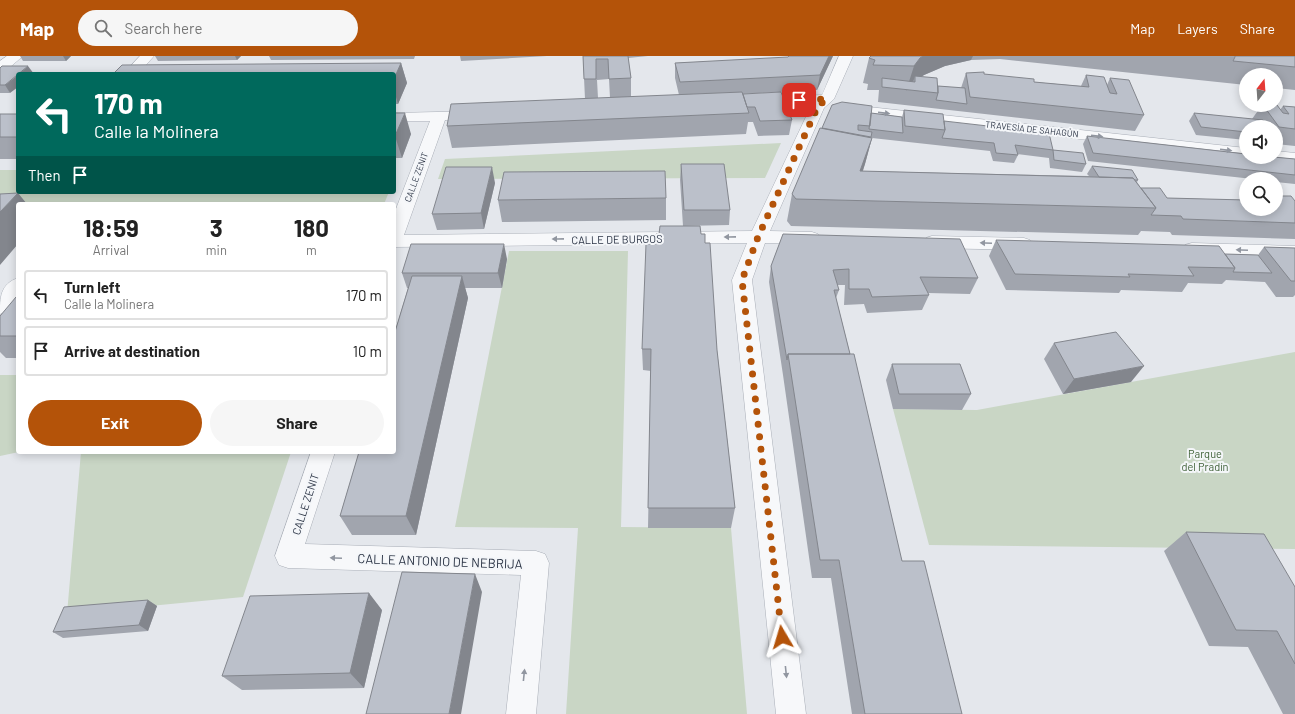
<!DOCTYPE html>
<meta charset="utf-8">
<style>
body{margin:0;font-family:Barlow,sans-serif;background:#f6f6f6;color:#222;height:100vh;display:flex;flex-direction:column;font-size:15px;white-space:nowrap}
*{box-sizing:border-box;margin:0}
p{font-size:13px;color:#767676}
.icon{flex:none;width:22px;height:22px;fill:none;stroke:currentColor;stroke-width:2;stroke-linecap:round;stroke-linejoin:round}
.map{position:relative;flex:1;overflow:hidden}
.sheet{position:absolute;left:16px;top:146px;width:380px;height:252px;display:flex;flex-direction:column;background:#fff;border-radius:4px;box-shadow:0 2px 10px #0003}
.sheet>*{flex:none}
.guide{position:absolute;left:16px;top:16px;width:380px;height:122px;border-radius:4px;box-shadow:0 2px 10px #0003;background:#00695c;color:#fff;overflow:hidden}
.needle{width:26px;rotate:17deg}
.tools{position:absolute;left:1239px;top:12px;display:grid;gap:8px}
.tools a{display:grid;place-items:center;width:44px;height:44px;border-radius:50%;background:#fff;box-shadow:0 2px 10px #0003;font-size:20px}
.pin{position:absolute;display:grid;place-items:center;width:34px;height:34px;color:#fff;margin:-17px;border-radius:8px;box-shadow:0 2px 6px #0006}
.me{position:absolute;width:44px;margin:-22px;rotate:353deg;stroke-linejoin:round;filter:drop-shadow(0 0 3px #0008)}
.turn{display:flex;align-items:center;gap:14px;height:84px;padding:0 12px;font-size:18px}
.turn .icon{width:52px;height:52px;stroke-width:2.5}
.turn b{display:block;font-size:28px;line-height:34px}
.then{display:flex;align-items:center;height:38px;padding:0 12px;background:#0003;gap:8px;font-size:15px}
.eta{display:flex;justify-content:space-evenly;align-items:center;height:68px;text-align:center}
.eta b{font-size:24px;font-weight:700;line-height:28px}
.cta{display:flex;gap:8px;margin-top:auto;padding:8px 12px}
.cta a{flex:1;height:46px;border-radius:24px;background:#b45309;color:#fff;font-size:16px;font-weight:700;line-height:46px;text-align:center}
.cta a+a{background:#f6f6f6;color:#222}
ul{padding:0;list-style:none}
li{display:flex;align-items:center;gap:12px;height:50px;margin:0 8px 6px;padding:0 4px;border:2px solid #e0e0e0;border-radius:4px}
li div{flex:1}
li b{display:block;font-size:15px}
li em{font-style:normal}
header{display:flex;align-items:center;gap:24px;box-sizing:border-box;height:56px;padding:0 20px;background:#b45309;color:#fff}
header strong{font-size:19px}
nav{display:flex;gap:22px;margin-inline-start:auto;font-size:14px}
.search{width:280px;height:36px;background:#f6f6f6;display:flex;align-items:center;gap:10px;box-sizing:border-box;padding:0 14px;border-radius:22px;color:#767676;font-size:15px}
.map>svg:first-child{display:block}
.green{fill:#c9d6c5}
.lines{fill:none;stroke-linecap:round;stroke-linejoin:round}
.minor-casing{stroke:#a9aeb7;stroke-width:1}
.minor{fill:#f7f8fa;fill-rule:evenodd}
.wall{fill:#a1a5ae;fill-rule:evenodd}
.shaded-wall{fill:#83868d}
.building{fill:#bbc0ca;stroke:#83868d}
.oneway{fill:#9196a0}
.route{stroke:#b45309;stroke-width:7;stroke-dasharray:0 12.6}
.labels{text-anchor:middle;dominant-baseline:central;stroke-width:4;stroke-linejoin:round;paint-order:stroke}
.far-street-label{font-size:9px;fill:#2b3445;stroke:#f4f6f9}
.street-label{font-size:11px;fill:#2b3445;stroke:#f4f6f9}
.park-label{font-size:11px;fill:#3f6138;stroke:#f4f6f9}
.near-street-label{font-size:13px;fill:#2b3445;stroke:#f4f6f9}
</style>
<header>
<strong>Map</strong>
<div class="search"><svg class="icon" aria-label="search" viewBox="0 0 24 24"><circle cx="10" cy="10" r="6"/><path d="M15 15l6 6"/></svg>Search here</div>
<nav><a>Map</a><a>Layers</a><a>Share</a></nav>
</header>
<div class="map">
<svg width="1295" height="658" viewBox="0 0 1295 658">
<rect width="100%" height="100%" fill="#e4e7ec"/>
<path class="green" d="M781,87L765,122L438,123L445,103Z
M0,114H18V136H389L384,148H18L0,164Z
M509,195H628L621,471L731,472L747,658H566L578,472L455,471Z
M1295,296V493L929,489L893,353L977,354Z
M0,319H18V396H19L0,400Z
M81,396H291L243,541L67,558Z"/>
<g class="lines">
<g class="minor-casing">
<path id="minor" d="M7,0H23L9,12H0V5Z
M140,0H154L138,18H123Z
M839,0H853L834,43L824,52L770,175L812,176L818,178L821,182L818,186L812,188L765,187L752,224L806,658H776L732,224L747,187L394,191V158L430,65H394V57L479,55L484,56L486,59L484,62L479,63L445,64L404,179L752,175L812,48L755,50L750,49L748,46L750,43L755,42L822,39Z
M841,48L1246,92V101H1249L1246,102L836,55L834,52L836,49Z
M1276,95L1295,97V107L1270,103L1269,101H1276Z
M932,180L1024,182L1030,184L1033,188L1030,192L1024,194L932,192L926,190L923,186L926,182Z
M1192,187L1295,190V202L1192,199L1185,197L1183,193L1185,189Z
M18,222C18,238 18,253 0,258C0,242 0,228 18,222Z
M311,396H335L305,488L536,495L545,498L549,507L536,658H506L521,519L288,512L279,509L275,500Z"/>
</g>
<use href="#minor" class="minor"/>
</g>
<path class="wall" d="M20,0H71L66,5H23Z
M155,0H241L237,4L158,5Z
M269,0H415L414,3L271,4Z
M460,0H547L461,5Z
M583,0H648L628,2L631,22V41L679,39L675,22V7L833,0L817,34L742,38L792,64L789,79L758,80L753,66H748L746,78L452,92L447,70L585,43ZM609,23L610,42H598L597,24Z
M871,0H1295V34L1276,32V19H1246V29L1000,3L971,4L945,10L924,19L921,21L938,30L961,32L966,17L984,18L1034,26L1081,30L1086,19L1107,29L1110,22L1144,59L1135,75L878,46L879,34H867L868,28L863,27L869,2Z
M401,7L407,27L398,48H394V18Z
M0,12L10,37H0Z
M1262,49H1273L1280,54L1283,50L1295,51V90L1276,88V71H1246V84L1196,79L1189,65L1194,57L1252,63Z
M904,54L944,65L1053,94L1049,102L1017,98L1018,99L1014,107L993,105L990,95L872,82L863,115L1089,120L1087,118L1092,110L1138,124L1137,126L1141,132L1167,142L1244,144L1246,141V153L1295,145V183L1172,179L1170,176L1141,175L1138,179L791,170L787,165L792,138L822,72L871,57L902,61Z
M394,57L411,78L402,102H394Z
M0,58H18V103H0Z
M1087,80L1295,103V128L1276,126V123H1253L1088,105L1083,88Z
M1053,94L1086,108L1082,116L1050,112L1049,102Z
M681,108L730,154L729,169L683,170L680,124Z
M495,127L484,173L437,174L432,158Z
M666,142V164L502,166L498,144Z
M701,178L705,187L717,294L735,452L731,472H648L651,315L643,314L642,293L656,188Z
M783,178L978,222L970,238L928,237L929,239L922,254L867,257L864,248L844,249L845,229H837L839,234L836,242L902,505L962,658H852L831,522H812L783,319L769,226L771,210Z
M996,184L1225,198L1258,199L1264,191L1295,192V239L1293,241H1276L1265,226L1226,224L1222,228L1188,227L1182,236L1121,234L1119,237L1006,234L989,200Z
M507,203L502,232H465L468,242L416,479H352L340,460L408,232H407L402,217Z
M18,241V302H6L0,296V260Z
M1054,287L1131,326L1063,338L1044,303Z
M892,308L971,338L962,354L893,353L886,324Z
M1186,476L1295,531V658H1283L1248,591L1209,590L1164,495Z
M148,544L157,550L148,575L63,582L53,576Z
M382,554L364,632L242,634L222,620Z"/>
<path class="shaded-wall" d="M63,0H71L66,5Z
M235,0H241L237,4Z
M829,0H833L817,34L820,19Z
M923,0H973L971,4L945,10L924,19L915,25V20L913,26L906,35L914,10L920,2Z
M401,7L407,27L398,48L394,34V23Z
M28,10L34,18H19Z
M18,19V31L10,37L5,29Z
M405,57L411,78L402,102L395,80Z
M872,82L865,108L853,142L860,115Z
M492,111L495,127L484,173L481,157Z
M18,137L27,148H18V188L0,209V156Z
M504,188L507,203L502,232L498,217Z
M462,220L468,242L416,479L406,460Z
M1144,310L1131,326L1063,338L1074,323Z
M475,518L482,536L461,658H449Z
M369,537L382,554L364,632L350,617Z
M148,544L157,550L148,575L139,569Z"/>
<path class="building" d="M583,0H628L631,22L609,23L608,3H596V23H584Z
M789,0H829L820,19L680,26L675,7L788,1Z
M871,0H923L920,2L914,10L873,9L875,4L869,2Z
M1235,0H1295V11L1233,5L1235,1Z
M401,7L394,23V18H113L122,9Z
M2,10H28L5,29H0V12Z
M984,16V18L1034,23V26L1089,31L1086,19L1104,21L1110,37L1117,38L1110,22L1129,24L1144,59L970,41L966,17Z
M915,20L937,22L938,37L882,31V22L915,26Z
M938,30L965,32L967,48L936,44L938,37Z
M742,36L749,57L447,70L451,48Z
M781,36L792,64L760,65L755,51H747L743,38Z
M842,46L872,50L870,70L858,69V74L872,76L871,81L822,72L832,49Z
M1263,49H1277L1283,57L1289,58L1283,50L1295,51V73L1279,71Z
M904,54L943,58L945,74L905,70Z
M394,57H405L395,80H394Z
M871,57L902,61L903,77L869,73Z
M1194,57L1263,64L1268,71H1246V76L1201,71Z
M0,58H18V81H0Z
M944,65L1049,77L1053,94L1015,89L1018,99L996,97L994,87L942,82L945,74Z
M820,72L872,82L860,115L1133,122L1156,152L796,143L792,138Z
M1087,80L1246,98V101H1273L1295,103V119L1093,97Z
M1053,94L1083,97L1086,108L1054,104Z
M681,108H724L730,154H684Z
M1092,110L1132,114L1138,124H1135L1133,122L1099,121Z
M446,111H492L481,157L432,158Z
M665,115L666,142L498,144L504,116Z
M1141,132H1160L1167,142L1246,144V153H1276V140H1291L1295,145V167L1183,163L1181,160L1151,159L1156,152Z
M18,137L0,156V138Z
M660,170H700L701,178H705V187H710L717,294L735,452H648L651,293H642L646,188H656V178H659Z
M783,178L960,183L978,222L920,221L929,239L872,241L869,233H849V213L833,214L839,234H834L850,298H788L787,304L771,210Z
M996,184L1219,190L1235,212L1188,211L1194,220L1128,218L1130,221L1015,218Z
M411,188H504L498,217H402Z
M1264,191L1295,192V225H1291Z
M1225,198L1258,199L1272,217L1233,216L1235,212Z
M412,220H462L406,460H340L359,396H394V279Z
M16,241H18V280H0V260Z
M1116,276L1144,310L1074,323L1054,287Z
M788,298H854L902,505H924L962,658H865L839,504H820Z
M892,308H960L971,338H899Z
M1186,476L1264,478L1295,531V608L1277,575L1236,574Z
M402,516L475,518L449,658H366Z
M369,537L350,617L222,620L250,540Z
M148,544L139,569L53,576L64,551Z"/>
<defs><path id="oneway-solid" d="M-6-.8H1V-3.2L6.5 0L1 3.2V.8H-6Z"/></defs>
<g class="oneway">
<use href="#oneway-solid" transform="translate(884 57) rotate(6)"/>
<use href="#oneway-solid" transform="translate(1097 80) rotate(6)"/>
<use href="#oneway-solid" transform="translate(1226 94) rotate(6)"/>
<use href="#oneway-solid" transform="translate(730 181) rotate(179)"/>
<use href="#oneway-solid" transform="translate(558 183) rotate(179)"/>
<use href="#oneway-solid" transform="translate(986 187) rotate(-178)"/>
<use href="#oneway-solid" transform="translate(1242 194) rotate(-178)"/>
<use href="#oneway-solid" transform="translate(336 502) rotate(-178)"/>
<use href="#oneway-solid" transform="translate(786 616) rotate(84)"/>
<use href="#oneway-solid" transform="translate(524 619) rotate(-84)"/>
</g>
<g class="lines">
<path class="route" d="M782,581L742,224L758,181L818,50L827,43L799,44"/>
</g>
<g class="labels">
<g class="far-street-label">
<text transform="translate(1032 73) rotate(6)">TRAVESÍA DE SAHAGÚN</text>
<text transform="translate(416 121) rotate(-70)">CALLE ZENIT</text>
</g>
<g class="street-label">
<text transform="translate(617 183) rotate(-1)">CALLE DE BURGOS</text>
<text transform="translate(305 448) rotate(-72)">CALLE ZENIT</text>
</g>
<g class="park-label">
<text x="1205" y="397">Parque<tspan x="1205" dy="13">del Pradín</tspan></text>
</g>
<g class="near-street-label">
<text transform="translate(440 505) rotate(2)">CALLE ANTONIO DE NEBRIJA</text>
</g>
</g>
</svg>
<div class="tools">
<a><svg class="needle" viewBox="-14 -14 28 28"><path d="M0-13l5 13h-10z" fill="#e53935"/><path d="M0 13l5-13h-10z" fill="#767676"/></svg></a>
<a><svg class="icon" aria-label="sound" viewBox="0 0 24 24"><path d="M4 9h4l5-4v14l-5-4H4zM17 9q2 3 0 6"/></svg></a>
<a><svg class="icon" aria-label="search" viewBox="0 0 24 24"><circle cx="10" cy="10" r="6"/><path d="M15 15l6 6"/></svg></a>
</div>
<div class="pin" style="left:799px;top:44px;background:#d93025"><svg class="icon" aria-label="arrive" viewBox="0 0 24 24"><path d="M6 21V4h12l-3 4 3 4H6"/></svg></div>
<svg class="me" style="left:782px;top:581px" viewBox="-20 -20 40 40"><path d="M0-17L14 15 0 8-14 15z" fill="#b45309" stroke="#fff" stroke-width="4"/></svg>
<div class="guide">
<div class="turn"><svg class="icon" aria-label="left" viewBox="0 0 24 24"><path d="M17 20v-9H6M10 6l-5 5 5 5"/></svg><div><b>170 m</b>Calle la Molinera</div></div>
<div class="then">Then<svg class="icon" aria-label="arrive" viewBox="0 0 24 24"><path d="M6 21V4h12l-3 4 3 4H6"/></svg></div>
</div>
<section class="sheet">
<div class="eta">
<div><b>18:59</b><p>Arrival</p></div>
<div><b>3</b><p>min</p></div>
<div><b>180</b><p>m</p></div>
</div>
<ul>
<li><svg class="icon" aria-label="left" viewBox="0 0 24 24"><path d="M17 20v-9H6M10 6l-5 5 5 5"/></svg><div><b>Turn left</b><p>Calle la Molinera</p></div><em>170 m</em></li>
<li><svg class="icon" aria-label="arrive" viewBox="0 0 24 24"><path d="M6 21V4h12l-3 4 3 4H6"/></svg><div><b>Arrive at destination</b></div><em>10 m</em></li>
</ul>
<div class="cta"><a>Exit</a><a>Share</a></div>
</section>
</div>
